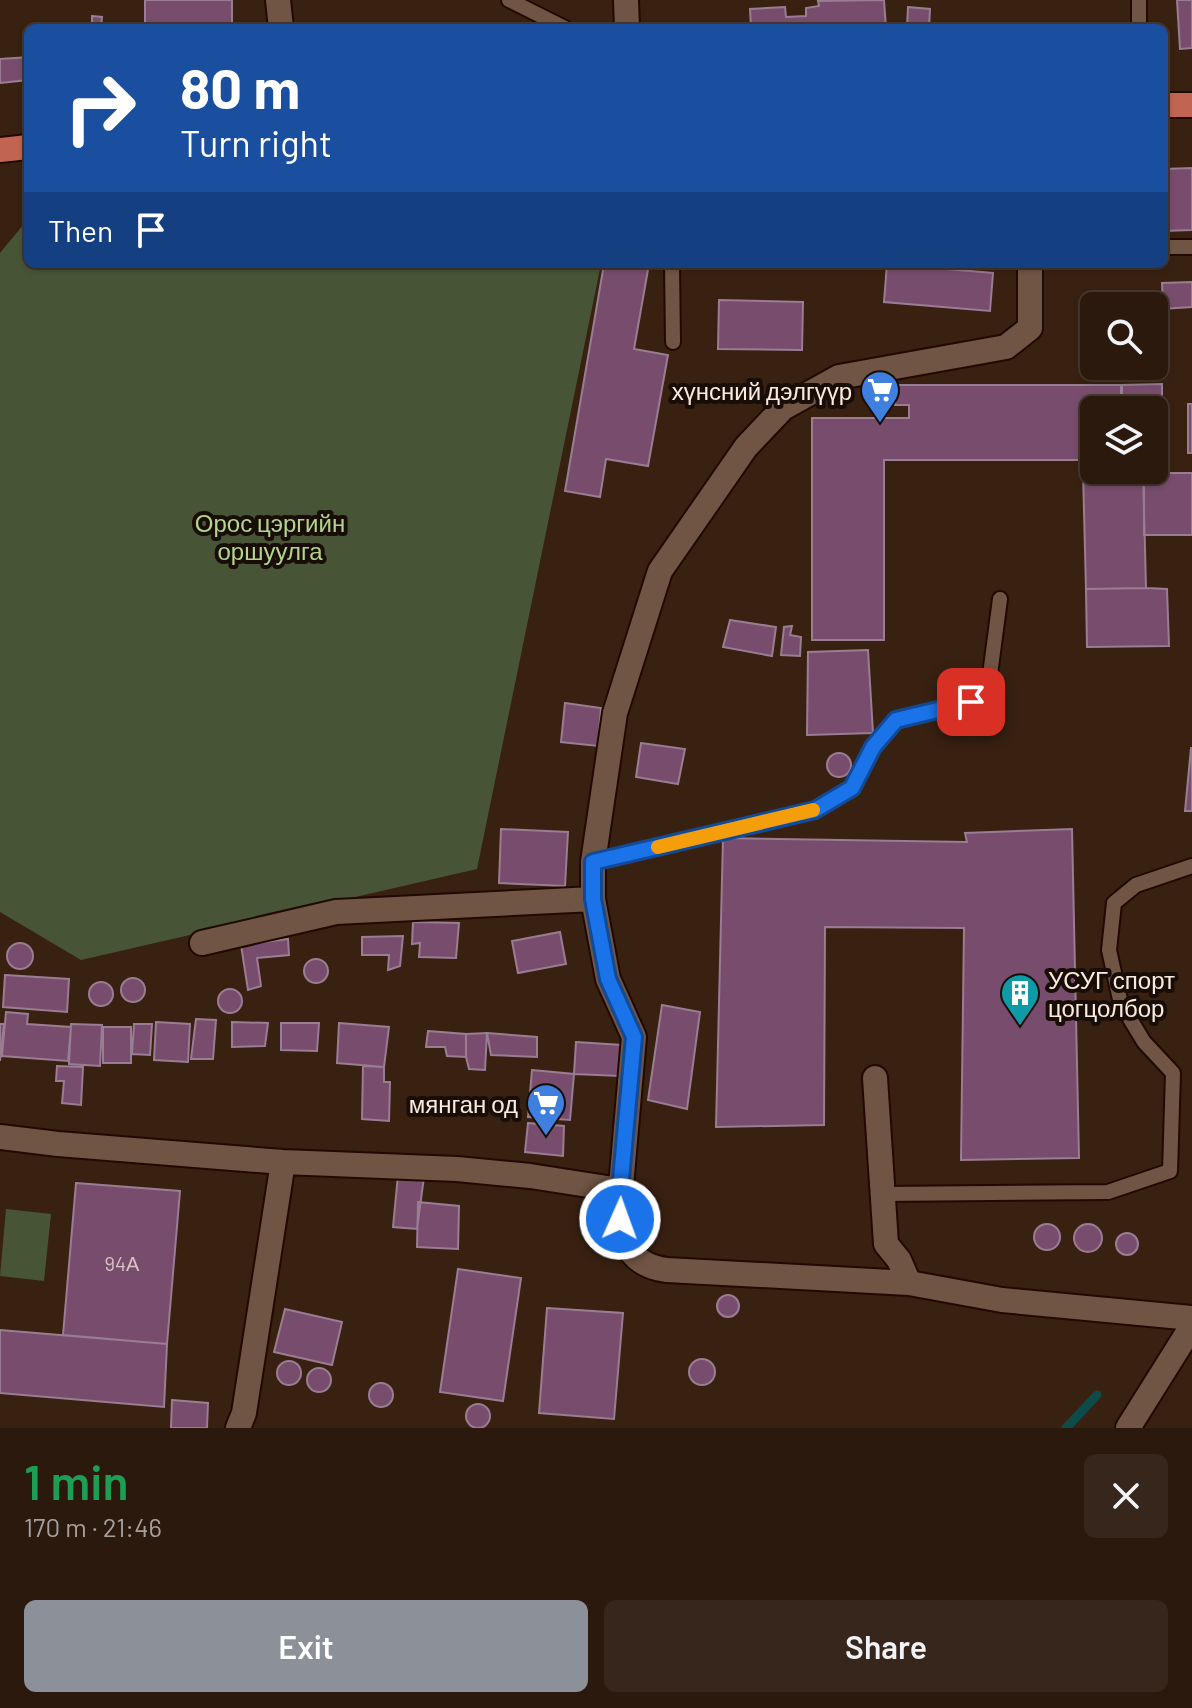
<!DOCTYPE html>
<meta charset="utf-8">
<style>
body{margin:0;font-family:Barlow,sans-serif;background:#37261b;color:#f1f3f6;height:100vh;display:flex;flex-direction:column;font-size:30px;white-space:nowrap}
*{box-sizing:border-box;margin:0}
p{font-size:26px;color:#a6a09d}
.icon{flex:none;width:44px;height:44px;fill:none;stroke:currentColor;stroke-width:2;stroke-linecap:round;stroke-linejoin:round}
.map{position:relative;height:1428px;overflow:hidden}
.details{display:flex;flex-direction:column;background:#2b190d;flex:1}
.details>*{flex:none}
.banner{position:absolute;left:24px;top:24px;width:1144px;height:244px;border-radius:12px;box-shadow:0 2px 6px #0004,0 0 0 2px #47382e;background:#1a4fa0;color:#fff;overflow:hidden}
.buttons{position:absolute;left:1080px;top:292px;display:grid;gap:16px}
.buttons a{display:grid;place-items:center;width:88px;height:88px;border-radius:12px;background:#2b190d;box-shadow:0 2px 6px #0004,0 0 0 2px #47382e;font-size:40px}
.pin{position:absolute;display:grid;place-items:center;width:68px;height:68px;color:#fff;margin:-34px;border-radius:16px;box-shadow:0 4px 12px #0006}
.me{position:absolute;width:88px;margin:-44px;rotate:2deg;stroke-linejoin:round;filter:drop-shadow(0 0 6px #0008)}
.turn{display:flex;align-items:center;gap:28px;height:168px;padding:0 24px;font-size:36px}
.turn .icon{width:104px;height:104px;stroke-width:2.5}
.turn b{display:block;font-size:56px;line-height:68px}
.then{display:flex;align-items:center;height:76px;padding:0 24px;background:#0003;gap:16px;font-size:30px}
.round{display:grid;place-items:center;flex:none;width:84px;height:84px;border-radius:12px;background:#37261b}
.overview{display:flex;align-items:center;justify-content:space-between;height:136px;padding:0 24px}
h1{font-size:48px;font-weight:600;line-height:60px;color:#1e9e55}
.cta{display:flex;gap:16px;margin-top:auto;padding:16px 24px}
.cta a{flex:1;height:92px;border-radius:12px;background:#8c9099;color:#fff;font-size:32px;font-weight:600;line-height:92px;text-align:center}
.cta a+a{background:#37261b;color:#f1f3f6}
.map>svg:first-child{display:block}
.green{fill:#475536}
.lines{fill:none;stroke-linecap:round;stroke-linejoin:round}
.stream{stroke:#0d4b4b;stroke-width:9}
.building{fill:#774c6d;stroke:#997d92;stroke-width:2}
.service-casing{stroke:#200a00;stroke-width:18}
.minor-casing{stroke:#200a00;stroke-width:28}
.primary-casing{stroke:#200a00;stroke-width:28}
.service{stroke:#715544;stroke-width:14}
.minor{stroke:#715544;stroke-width:24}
.primary{stroke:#c26452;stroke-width:24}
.route-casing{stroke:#114b97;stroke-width:20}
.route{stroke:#1a73e8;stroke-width:14}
.slow{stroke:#f59e0b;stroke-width:14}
.labels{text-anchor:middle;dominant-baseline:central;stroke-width:8;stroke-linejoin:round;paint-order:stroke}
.number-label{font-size:20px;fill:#dac2c3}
.poi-label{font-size:24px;fill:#fbeae0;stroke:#190e07;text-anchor:end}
.park-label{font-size:24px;fill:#b4d58c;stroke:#190e07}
</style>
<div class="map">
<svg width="1192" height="1428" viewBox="0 0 1192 1428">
<rect width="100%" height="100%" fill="#392111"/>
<path class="green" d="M28,219V264H601L477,869L81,960L0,912V253Z
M6,1209L51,1214L44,1281L0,1276Z"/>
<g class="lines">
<path class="stream" d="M1066,1428L1097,1395"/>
</g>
<path class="building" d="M145,0H232V28H145Z
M884,0L886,28H751L750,9L785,7L786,17L806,16V8L819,6L818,1Z
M1177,0H1192V48L1180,49Z
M908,7L930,9L929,28H907Z
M92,16L102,17L101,28H92Z
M28,57V80L0,83V59Z
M1192,168V230L1164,231V169Z
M604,264H649L634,349L668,355L648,466L606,459L600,497L565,491Z
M887,264L993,273L990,311L884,302Z
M1192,282V307L1163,309L1162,283Z
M719,300L803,302L802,350L718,349Z
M1162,384V474H1122V470H1154V410H1121V385Z
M895,385H1122V410H1094V460H884V640H812V418H909V405H895Z
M1188,404H1192V453H1188Z
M1143,471L1146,588L1086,589L1083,472Z
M1144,473H1192V535H1144Z
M1146,588L1167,589L1169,646L1087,647L1086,589Z
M730,620L776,627L772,656L723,647Z
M792,626L790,635L801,637L800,656L781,655L784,627Z
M868,650L873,733L807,735L808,652Z
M565,703L601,708L598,746L561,742Z
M641,743L685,749L678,784L636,777Z
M1191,748H1192V811H1185Z
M827 765a12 12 0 1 1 24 0a12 12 0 1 1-24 0Z
M501,829L568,832L565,886L499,883Z
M1072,829L1079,1158L961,1160L964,928L825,927L824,1125L716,1127L723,838L967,842L965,833Z
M413,922L459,923L456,958L419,957L420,943L412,944Z
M560,932L566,964L518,973L512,941Z
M403,936L400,966L388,970L389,955H362V937Z
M288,939L289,955L257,958L261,986L248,990L241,945Z
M7 956a13 13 0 1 1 26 0a13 13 0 1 1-26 0Z
M304 971a12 12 0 1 1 24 0a12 12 0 1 1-24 0Z
M5,975L69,979L67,1012L3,1007Z
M121 990a12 12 0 1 1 24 0a12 12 0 1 1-24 0Z
M89 994a12 12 0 1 1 24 0a12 12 0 1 1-24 0Z
M218 1001a12 12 0 1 1 24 0a12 12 0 1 1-24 0Z
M662,1005L700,1012L687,1109L648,1100Z
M6,1012L28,1014L27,1024L71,1027L68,1061L2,1056Z
M196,1019L216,1020L213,1059H191Z
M156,1022L190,1024L188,1062L154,1060Z
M232,1022L268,1023L265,1046L232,1047Z
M281,1023H319L317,1051L281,1050Z
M339,1023L389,1027L384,1067L337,1063Z
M0,1024H4L0,1061Z
M71,1024L102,1025L100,1066L69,1064Z
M134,1024H152L150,1055L132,1054Z
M103,1027H131V1063H103Z
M428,1031L466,1034V1057L447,1056L445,1047H426Z
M487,1033L537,1037V1057L491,1055Z
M487,1033L485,1070L469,1069L466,1057V1034Z
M576,1042L622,1045L620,1076L574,1074Z
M57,1066L83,1067L81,1105L62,1103L64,1081H56Z
M363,1066L384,1067V1082H390L389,1121L362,1119Z
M532,1070L574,1074L570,1120L528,1117Z
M528,1123L564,1126L563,1156L525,1152Z
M398,1175L424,1177L417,1229L393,1227Z
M76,1183L180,1191L167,1344L63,1335Z
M418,1202L459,1206L458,1249L417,1247Z
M1034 1237a13 13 0 1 1 26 0a13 13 0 1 1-26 0Z
M1074 1238a14 14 0 1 1 28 0a14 14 0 1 1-28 0Z
M1116 1244a11 11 0 1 1 22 0a11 11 0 1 1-22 0Z
M458,1269L521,1278L503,1401L440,1392Z
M717 1306a11 11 0 1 1 22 0a11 11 0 1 1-22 0Z
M547,1308L623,1313L614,1419L539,1413Z
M285,1309L342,1322L332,1365L274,1352Z
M0,1330L167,1344L164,1407L0,1393Z
M689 1372a13 13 0 1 1 26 0a13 13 0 1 1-26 0Z
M277 1373a12 12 0 1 1 24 0a12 12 0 1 1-24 0Z
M307 1380a12 12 0 1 1 24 0a12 12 0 1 1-24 0Z
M369 1395a12 12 0 1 1 24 0a12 12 0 1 1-24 0Z
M172,1400L208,1403L207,1428H171Z
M466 1416a12 12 0 1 1 24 0a12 12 0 1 1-24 0Z"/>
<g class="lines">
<g class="service-casing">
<path id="service" d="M509,0L565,28
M1139,0V28
M1164,247H1192
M672,264L673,342
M593,862L815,810L852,788L873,747L896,720L971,702L989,682L1000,599
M882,1194L1108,1192L1170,1171L1173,1073L1144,1042L1121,1004L1109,950L1114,903L1136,885L1192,866"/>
</g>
<g class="minor-casing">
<path id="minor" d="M278,0L281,28
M626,0L627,28
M202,943L336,912L593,899
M875,1078L886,1244L899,1260L909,1283L1002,1300L1192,1318
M0,1137L58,1144L283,1162L457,1169L530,1176L620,1190
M909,1283L667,1270C632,1266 620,1242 619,1209L634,1037L608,979L593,899V862L615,713L660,571L746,447L783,408L839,377L1006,347L1030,328V264
M238,1428L244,1413L283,1162
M1128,1428L1192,1326"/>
</g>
<g class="primary-casing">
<path id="primary" d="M1164,105H1192
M0,150L28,147"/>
</g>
<use href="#service" class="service"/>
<use href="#minor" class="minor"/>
<use href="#primary" class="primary"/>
</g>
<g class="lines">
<g class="route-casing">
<path id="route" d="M620,1219V1190L634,1037L608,979L593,899V862L815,810L852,788L873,747L896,720L971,702"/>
</g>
<use href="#route" class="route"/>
<path class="slow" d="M658,847L813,810"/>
</g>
<defs>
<g id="supermarket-pin" transform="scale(2)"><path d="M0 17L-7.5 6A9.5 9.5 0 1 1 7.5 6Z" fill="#3f7fe0" stroke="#190e07"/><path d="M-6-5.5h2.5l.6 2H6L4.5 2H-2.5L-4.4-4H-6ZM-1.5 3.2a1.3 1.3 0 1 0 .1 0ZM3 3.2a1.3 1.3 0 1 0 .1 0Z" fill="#fff"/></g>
<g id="building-pin" transform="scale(2)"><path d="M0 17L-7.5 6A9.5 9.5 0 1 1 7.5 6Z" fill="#0f9aa8" stroke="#190e07"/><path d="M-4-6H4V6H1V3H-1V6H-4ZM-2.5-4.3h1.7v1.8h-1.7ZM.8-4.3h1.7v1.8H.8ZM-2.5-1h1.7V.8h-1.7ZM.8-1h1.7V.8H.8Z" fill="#fff"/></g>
</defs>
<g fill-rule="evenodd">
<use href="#supermarket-pin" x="880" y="390"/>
<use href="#building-pin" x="1020" y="993"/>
<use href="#supermarket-pin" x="546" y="1103"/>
</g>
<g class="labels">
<g class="number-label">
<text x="122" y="1263">94А</text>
</g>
<g class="poi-label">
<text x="852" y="390">хүнсний дэлгүүр</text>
<text x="1048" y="979" text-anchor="start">УСУГ спорт<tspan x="1048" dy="28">цогцолбор</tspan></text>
<text x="518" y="1103">мянган од</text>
</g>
<g class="park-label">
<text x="270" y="522">Орос цэргийн<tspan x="270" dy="28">оршуулга</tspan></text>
</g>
</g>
</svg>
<div class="buttons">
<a><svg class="icon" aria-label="search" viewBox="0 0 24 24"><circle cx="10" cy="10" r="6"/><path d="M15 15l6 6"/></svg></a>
<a><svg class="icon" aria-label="layers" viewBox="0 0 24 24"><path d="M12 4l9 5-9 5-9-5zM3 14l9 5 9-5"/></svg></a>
</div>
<div class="pin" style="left:971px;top:702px;background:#d93025"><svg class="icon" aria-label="arrive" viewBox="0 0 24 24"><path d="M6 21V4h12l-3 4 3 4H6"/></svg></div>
<svg class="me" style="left:620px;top:1219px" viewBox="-20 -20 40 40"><circle r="17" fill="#1a73e8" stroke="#fff" stroke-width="3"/><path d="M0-11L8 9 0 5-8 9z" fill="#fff"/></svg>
<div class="banner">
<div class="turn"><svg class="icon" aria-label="right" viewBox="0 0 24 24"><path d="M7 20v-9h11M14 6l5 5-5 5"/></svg><div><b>80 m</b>Turn right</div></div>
<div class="then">Then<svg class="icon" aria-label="arrive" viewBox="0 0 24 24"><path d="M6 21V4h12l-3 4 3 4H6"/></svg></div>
</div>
</div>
<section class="details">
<div class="overview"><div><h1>1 min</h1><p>170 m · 21:46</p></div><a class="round"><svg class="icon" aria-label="close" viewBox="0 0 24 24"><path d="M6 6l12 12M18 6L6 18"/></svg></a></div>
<div class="cta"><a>Exit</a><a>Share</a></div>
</section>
